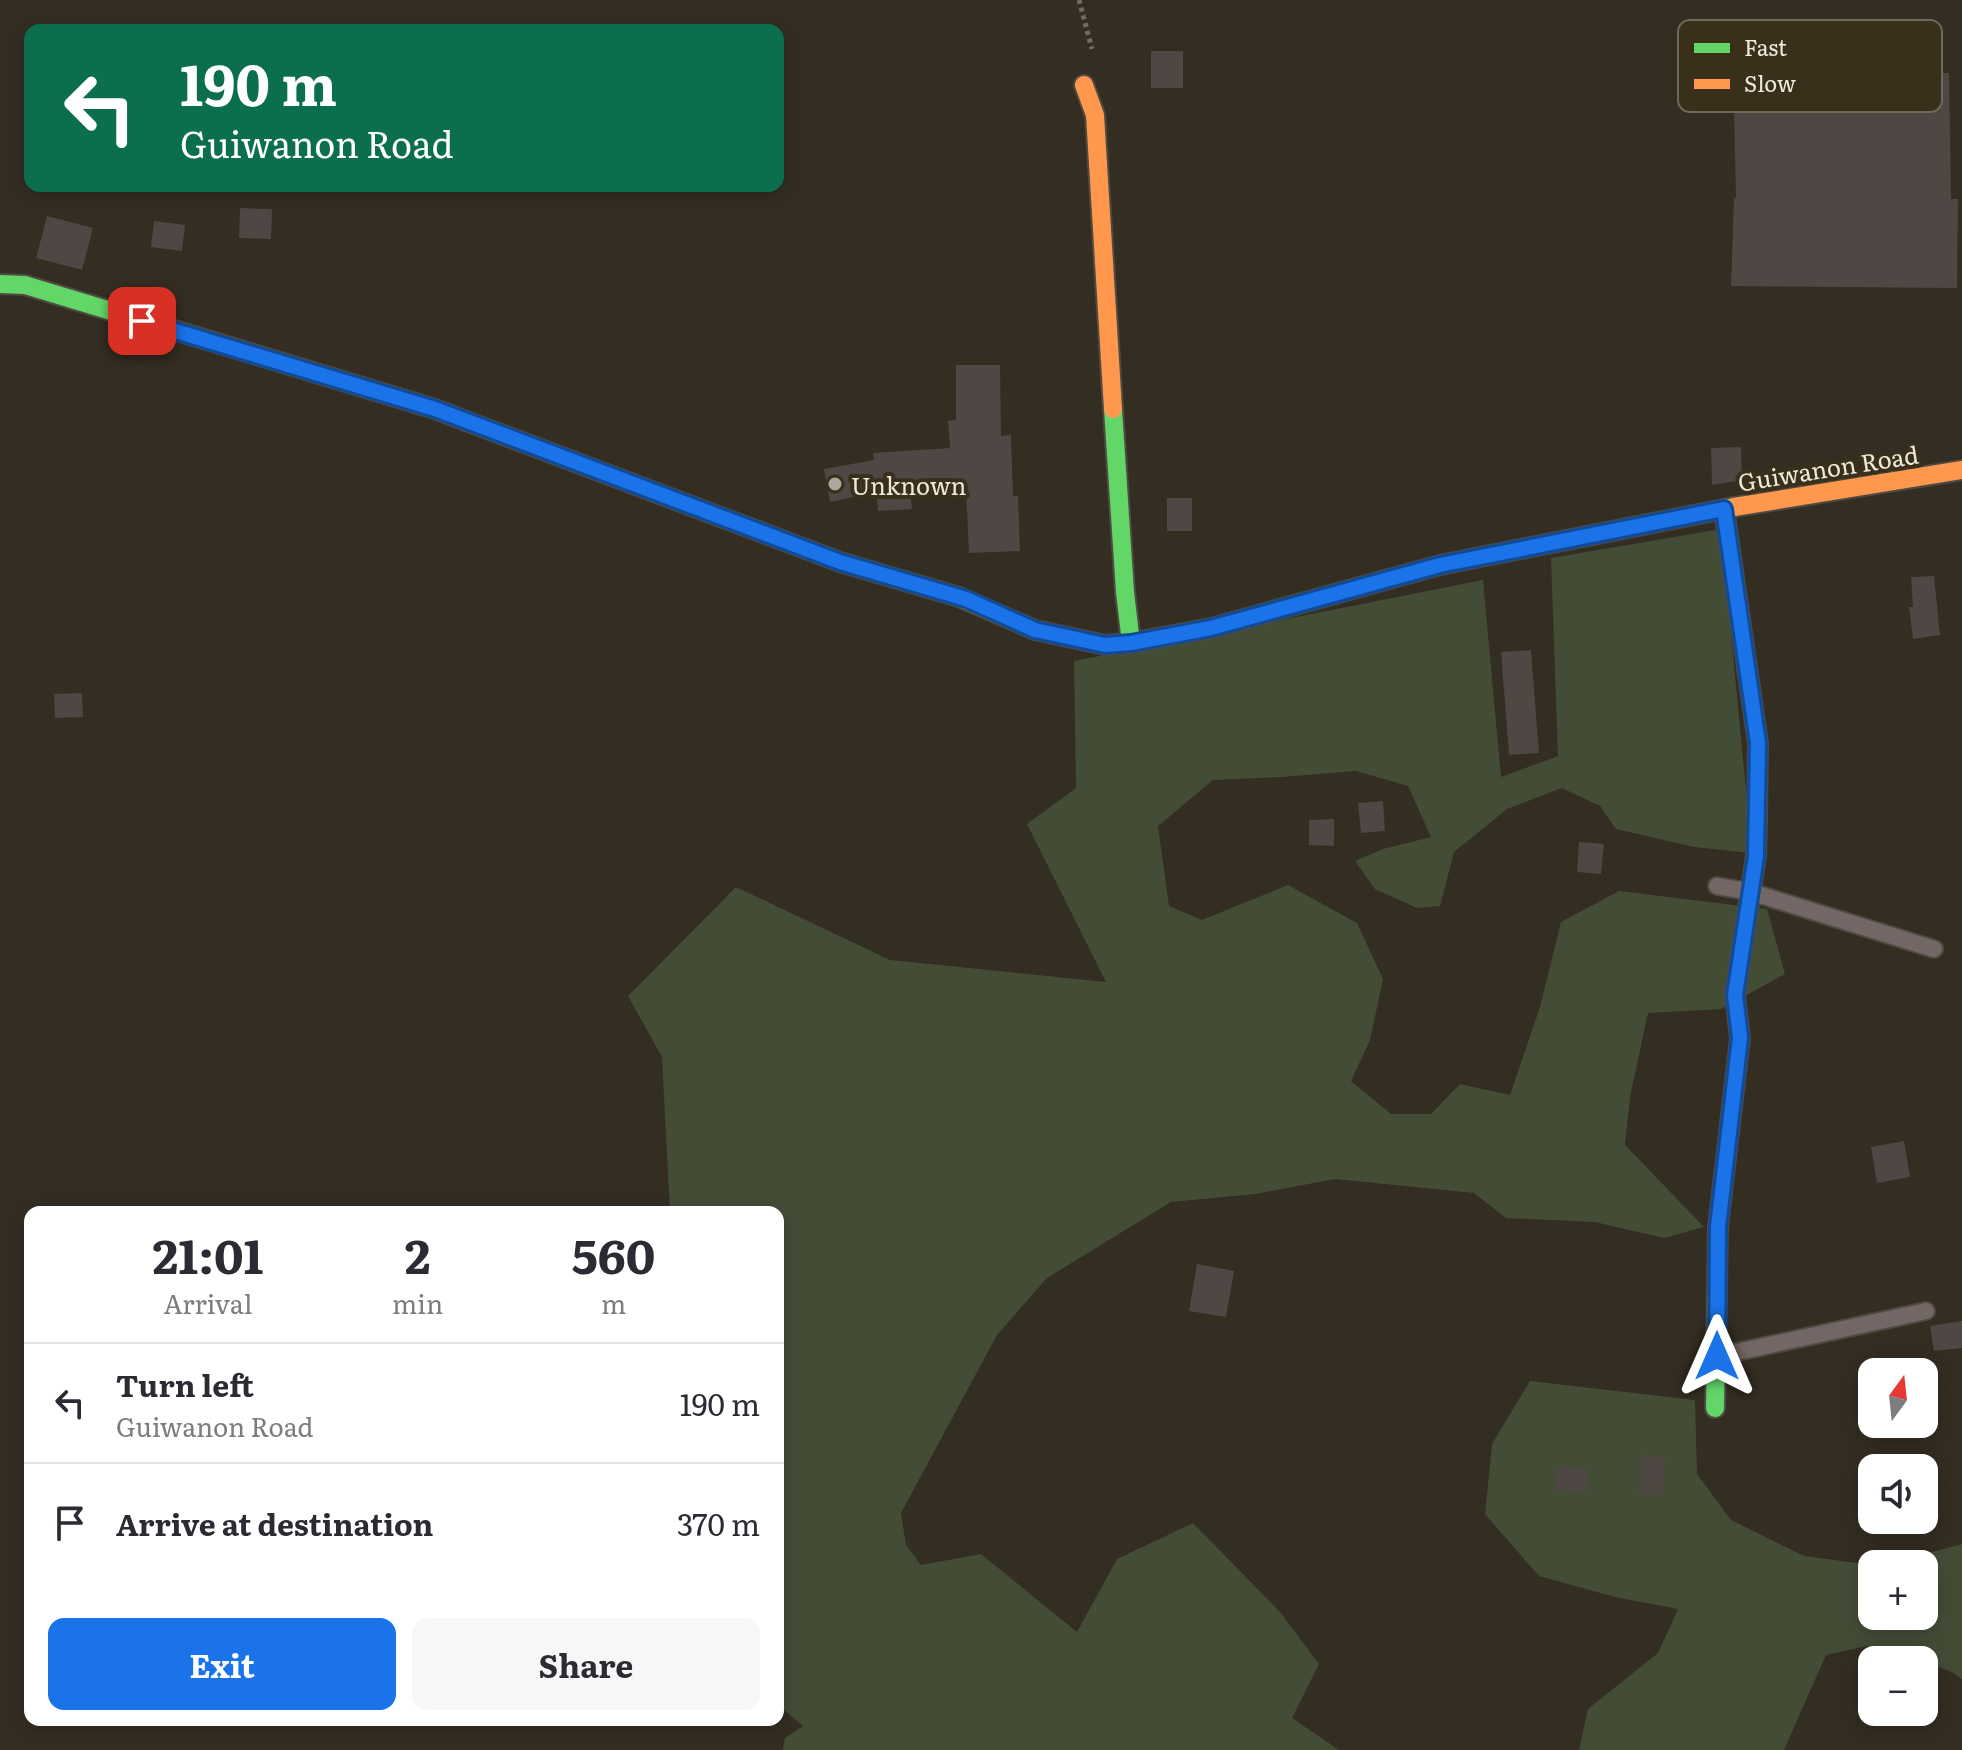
<!DOCTYPE html>
<meta charset="utf-8">
<style>
body{margin:0;font-family:Literata,serif;background:#f7f7f7;color:#2b2b33;height:100vh;display:flex;flex-direction:column;font-size:30px;white-space:nowrap}
*{box-sizing:border-box;margin:0}
p{font-size:26px;color:#7c7c81}
.icon{flex:none;width:44px;height:44px;fill:none;stroke:currentColor;stroke-width:2;stroke-linecap:round;stroke-linejoin:round}
.map{position:relative;flex:1;overflow:hidden}
.sheet{position:absolute;left:24px;top:1206px;width:760px;height:520px;display:flex;flex-direction:column;background:#fff;border-radius:16px;box-shadow:0 4px 20px #0003}
.sheet>*{flex:none}
.hud{position:absolute;left:24px;top:24px;width:760px;height:168px;border-radius:16px;box-shadow:0 4px 20px #0003;background:#0b6e4f;color:#fff;overflow:hidden}
.needle{width:52px;rotate:15deg}
.fabs{position:absolute;left:1858px;top:1358px;display:grid;gap:16px}
.fabs a{display:grid;place-items:center;width:80px;height:80px;border-radius:16px;background:#fff;box-shadow:0 4px 20px #0003;font-size:40px}
.pin{position:absolute;display:grid;place-items:center;width:68px;height:68px;color:#fff;margin:-34px;border-radius:16px;box-shadow:0 4px 12px #0006}
.me{position:absolute;width:88px;margin:-44px;rotate:0deg;stroke-linejoin:round;filter:drop-shadow(0 0 6px #0008)}
.turn{display:flex;align-items:center;gap:28px;height:168px;padding:0 24px;font-size:36px}
.turn .icon{width:104px;height:104px;stroke-width:2.5}
.turn b{display:block;font-size:56px;line-height:68px}
.eta{display:flex;justify-content:space-evenly;align-items:center;height:136px;text-align:center}
.eta b{font-size:48px;font-weight:700;line-height:56px}
.cta{display:flex;gap:16px;margin-top:auto;padding:16px 24px}
.cta a{flex:1;height:92px;border-radius:16px;background:#1a73e8;color:#fff;font-size:32px;font-weight:700;line-height:92px;text-align:center}
.cta a+a{background:#f7f7f7;color:#2b2b33}
ul{padding:0;list-style:none}
li{display:flex;align-items:center;gap:24px;height:120px;padding:0 24px;border-top:2px solid #e1e1e2}
li div{flex:1}
li b{display:block;font-size:30px}
li em{font-style:normal}
.map>svg:first-child{display:block}
.green{fill:#434d36}
.building{fill:#4e4744}
.lines{fill:none;stroke-linecap:round;stroke-linejoin:round}
.lane-casing{stroke:#4f4a42;stroke-width:20}
.fast-casing{stroke:#4f4a42;stroke-width:22}
.slow-casing{stroke:#4f4a42;stroke-width:22}
.path{stroke:#736966;stroke-width:5;stroke-dasharray:4 4;stroke-linecap:butt}
.lane{stroke:#736765;stroke-width:16}
.fast{stroke:#63d668;stroke-width:18}
.slow{stroke:#ff974d;stroke-width:18}
.route-casing{stroke:#114b97;stroke-width:20}
.route{stroke:#1a73e8;stroke-width:14}
.poi-dot{fill:#ada79c;stroke:#39301c;stroke-width:3}
.labels{text-anchor:middle;dominant-baseline:central;stroke-width:8;stroke-linejoin:round;paint-order:stroke}
.street-label{font-size:24px;fill:#efe9dd;stroke:#39301c}
.poi-label{font-size:24px;fill:#efe9dd;stroke:#39301c;text-anchor:start}
.key{fill:#39301c;stroke:#706856;stroke-width:2}
.key-label{font-size:22px;fill:#efe9dd}
</style>
<div class="map">
<svg width="1962" height="1750" viewBox="0 0 1962 1750">
<rect width="100%" height="100%" fill="#332d22"/>
<path class="green" d="M1721,529L1752,853L1694,847L1616,829L1600,806L1562,788L1507,809L1454,852L1440,906L1417,908L1375,889L1355,861L1383,849L1431,837L1408,786L1356,771L1281,777L1213,780L1158,826L1169,906L1202,920L1288,885L1357,923L1383,979L1370,1040L1351,1081L1391,1114H1431L1460,1084L1510,1095L1540,1007L1561,922L1619,891L1767,909L1785,974L1721,1009L1648,1013L1630,1097L1625,1145L1704,1227L1664,1238L1595,1222L1506,1218L1474,1193L1335,1179L1255,1194L1171,1202L1047,1278L997,1335L901,1513L906,1545L921,1565L981,1554L1077,1632L1117,1559L1193,1523L1280,1612L1319,1664L1292,1718L1339,1750H783L785,1738L803,1726L778,1705V1212H670L662,1057L628,996L736,887L890,960L1106,982L1027,824L1076,788L1074,661L1483,580L1501,777L1558,756L1551,558Z
M1530,1381L1695,1400L1697,1474L1731,1520L1804,1556L1872,1565V1616H1924V1564H1886L1962,1544V1679L1950,1671L1924,1663V1660H1914L1867,1646L1826,1655L1784,1750H1579L1588,1709L1658,1653L1678,1609L1615,1597L1539,1576L1485,1514L1492,1444Z"/>
<path class="building" d="M1151,51H1183V88H1151Z
M1762,72L1949,73L1951,199H1958L1957,288L1731,286L1734,198H1736L1734,107H1762Z
M240,208L272,209L271,239L239,238Z
M47,216L93,228L82,270L36,258Z
M154,221L185,225L182,251L151,247Z
M956,365H1000L1001,436L1011,435L1013,496H1018L1020,551L969,553L966,488L910,490L912,509L878,511L876,492L830,502L824,469L874,460L873,453L950,448L948,421L956,420Z
M1741,447L1742,480L1712,485L1711,448Z
M1167,498H1192V531H1167Z
M1934,576L1940,635L1913,639L1909,607H1913L1911,577Z
M1531,650L1539,753L1509,755L1501,652Z
M82,693L83,717L55,718L54,694Z
M1383,801L1385,831L1361,833L1358,803Z
M1334,819V846L1309,845V820Z
M1579,842L1604,844L1601,874L1577,872Z
M1904,1141L1910,1177L1877,1183L1871,1147Z
M1197,1264L1234,1271L1226,1317L1189,1311Z
M1962,1321V1348L1934,1351L1930,1326Z
M1642,1455L1665,1458L1662,1496L1639,1494Z
M1559,1465L1589,1470L1585,1494L1555,1489Z"/>
<g class="lines">
<g class="lane-casing">
<path id="lane" d="M1717,886L1751,892L1934,949
M1719,1356L1926,1311"/>
</g>
<g class="fast-casing">
<path id="fast" d="M0,284L25,285L435,409L466,421
M1113,409L1125,592L1131,643
M959,597L1035,630L1105,645L1131,643L1211,628L1440,565L1734,507
M1715,1408L1718,1227L1740,1038L1735,995L1756,856L1757,820"/>
</g>
<g class="slow-casing">
<path id="slow" d="M1084,85L1095,115L1113,409
M466,421L840,562L959,597
M1734,507L1962,470
M1724,509L1758,743L1757,820"/>
</g>
<path class="path" d="M1079,0L1092,49"/>
<use href="#lane" class="lane"/>
<use href="#fast" class="fast"/>
<use href="#slow" class="slow"/>
</g>
<g class="lines">
<g class="route-casing">
<path id="route" d="M142,321L435,409L840,562L966,599L1035,630L1105,645L1131,643L1211,628L1440,565L1724,509L1758,743L1756,856L1735,995L1740,1038L1718,1227L1717,1356"/>
</g>
<use href="#route" class="route"/>
</g>
<circle class="poi-dot" cx="835" cy="484" r="8"/>
<g class="labels">
<g class="street-label">
<text transform="translate(1828 467) rotate(-9)">Guiwanon Road</text>
</g>
<g class="poi-label">
<text x="851" y="484">Unknown</text>
</g>
</g>
<rect x="1678" y="20" width="264" height="92" rx="12" class="key"/>
<rect x="1694" y="43" width="36" height="10" fill="#63d668"/>
<rect x="1694" y="79" width="36" height="10" fill="#ff974d"/>
<g class="key-label">
<text x="1744" y="56">Fast</text>
<text x="1744" y="92">Slow</text>
</g>
</svg>
<div class="fabs">
<a><svg class="needle" viewBox="-14 -14 28 28"><path d="M0-13l5 13h-10z" fill="#e53935"/><path d="M0 13l5-13h-10z" fill="#7c7c81"/></svg></a>
<a><svg class="icon" aria-label="sound" viewBox="0 0 24 24"><path d="M4 9h4l5-4v14l-5-4H4zM17 9q2 3 0 6"/></svg></a>
<a>+</a>
<a>−</a>
</div>
<div class="pin" style="left:142px;top:321px;background:#d93025"><svg class="icon" aria-label="arrive" viewBox="0 0 24 24"><path d="M6 21V4h12l-3 4 3 4H6"/></svg></div>
<svg class="me" style="left:1717px;top:1356px" viewBox="-20 -20 40 40"><path d="M0-17L14 15 0 8-14 15z" fill="#1a73e8" stroke="#fff" stroke-width="4"/></svg>
<div class="hud">
<div class="turn"><svg class="icon" aria-label="left" viewBox="0 0 24 24"><path d="M17 20v-9H6M10 6l-5 5 5 5"/></svg><div><b>190 m</b>Guiwanon Road</div></div>
</div>
<section class="sheet">
<div class="eta">
<div><b>21:01</b><p>Arrival</p></div>
<div><b>2</b><p>min</p></div>
<div><b>560</b><p>m</p></div>
</div>
<ul>
<li><svg class="icon" aria-label="left" viewBox="0 0 24 24"><path d="M17 20v-9H6M10 6l-5 5 5 5"/></svg><div><b>Turn left</b><p>Guiwanon Road</p></div><em>190 m</em></li>
<li><svg class="icon" aria-label="arrive" viewBox="0 0 24 24"><path d="M6 21V4h12l-3 4 3 4H6"/></svg><div><b>Arrive at destination</b></div><em>370 m</em></li>
</ul>
<div class="cta"><a>Exit</a><a>Share</a></div>
</section>
</div>
